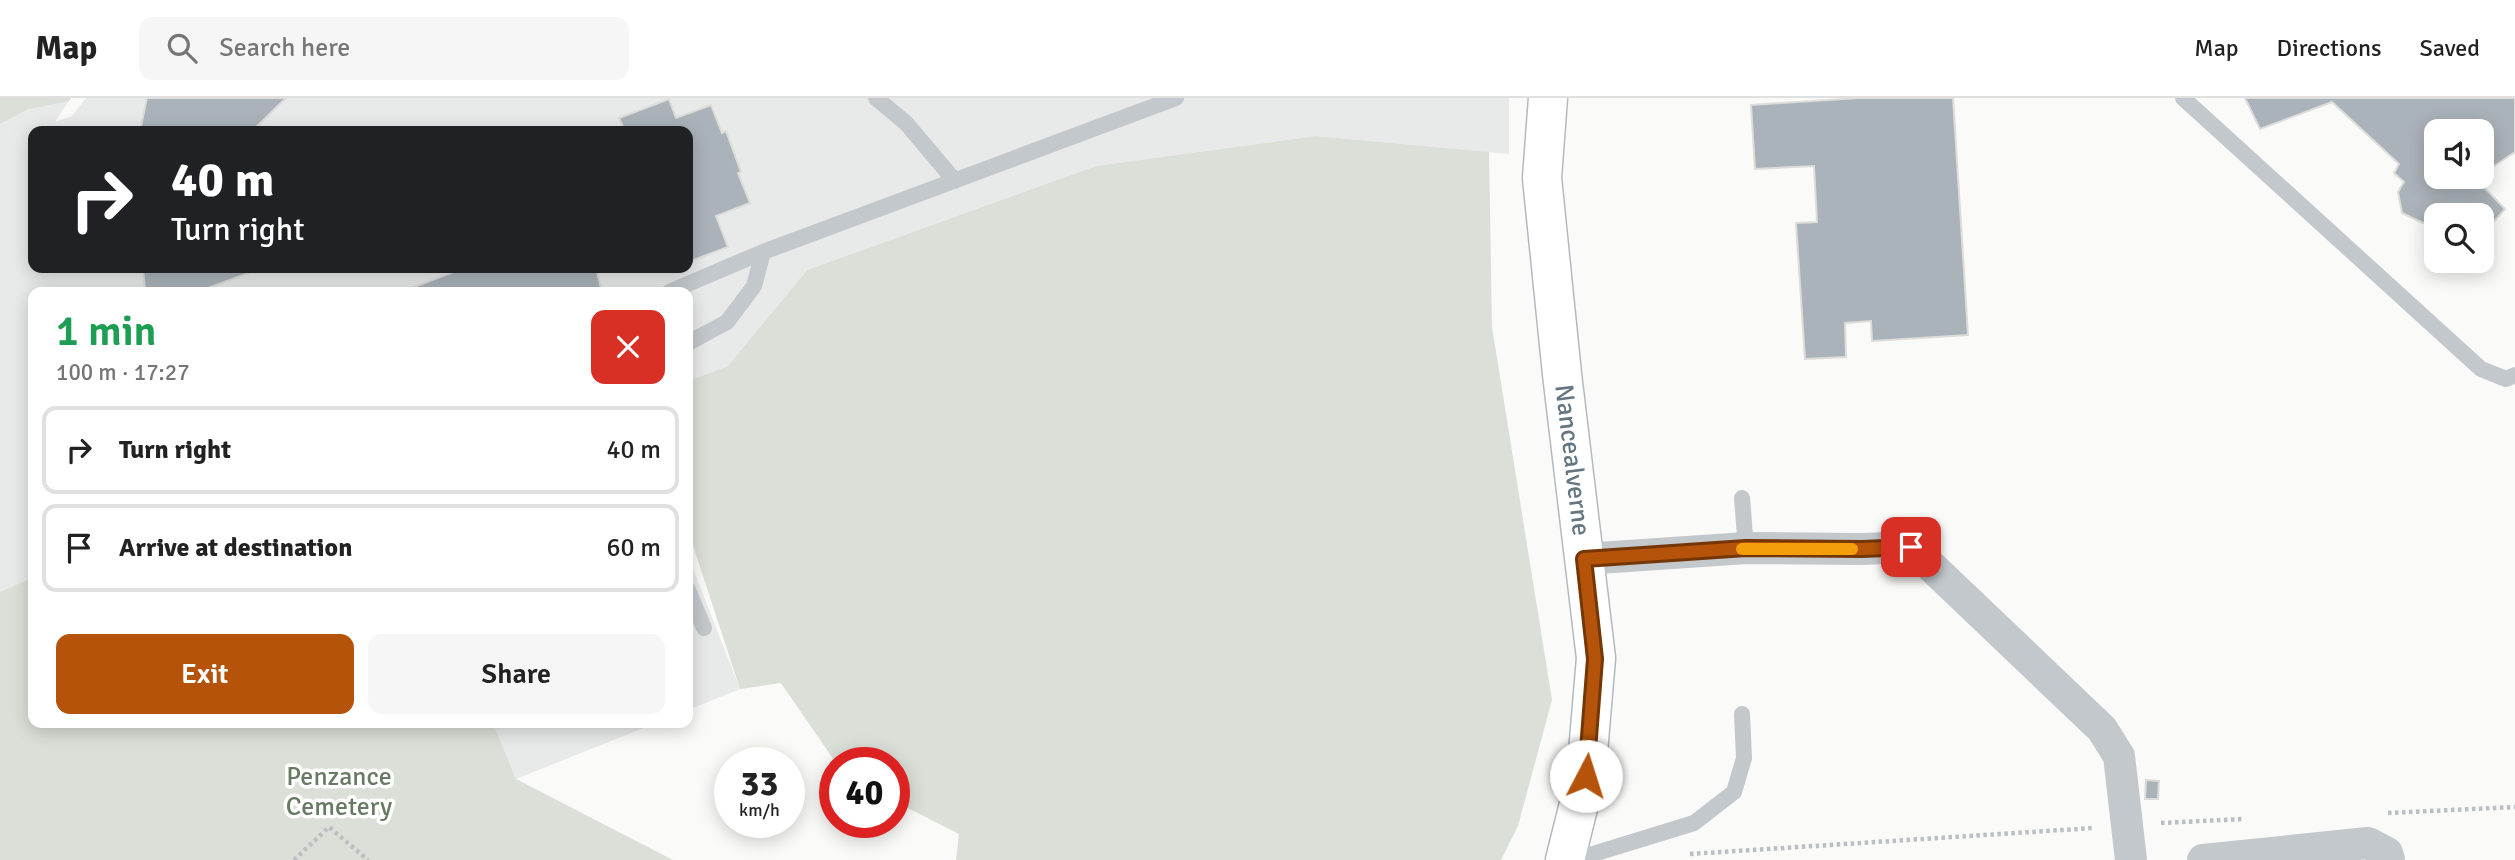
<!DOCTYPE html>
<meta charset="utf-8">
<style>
body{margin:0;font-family:Signika,sans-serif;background:#f6f6f6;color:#222;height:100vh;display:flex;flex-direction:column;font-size:26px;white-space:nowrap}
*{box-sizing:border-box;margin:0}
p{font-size:23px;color:#767676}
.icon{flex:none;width:38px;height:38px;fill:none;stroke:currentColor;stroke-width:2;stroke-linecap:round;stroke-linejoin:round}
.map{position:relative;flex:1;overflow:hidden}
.drawer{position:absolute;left:28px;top:189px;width:665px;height:441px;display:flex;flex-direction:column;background:#fff;border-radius:14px;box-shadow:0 4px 18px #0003}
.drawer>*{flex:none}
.hud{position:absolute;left:28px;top:28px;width:665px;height:147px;border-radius:14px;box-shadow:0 4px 18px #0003;background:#202124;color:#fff;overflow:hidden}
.fabs{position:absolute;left:2424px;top:21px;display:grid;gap:14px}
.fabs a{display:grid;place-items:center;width:70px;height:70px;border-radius:14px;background:#fff;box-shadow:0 4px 18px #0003;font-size:35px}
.speed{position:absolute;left:714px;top:649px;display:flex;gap:14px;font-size:35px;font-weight:700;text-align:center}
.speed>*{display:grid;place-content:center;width:91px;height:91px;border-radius:50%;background:#fff;box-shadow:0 4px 18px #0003;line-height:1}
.speed small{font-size:18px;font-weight:400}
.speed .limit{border:10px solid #d22;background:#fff;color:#111}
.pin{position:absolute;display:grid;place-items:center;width:60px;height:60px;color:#fff;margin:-30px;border-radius:14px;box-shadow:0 4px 10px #0006}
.me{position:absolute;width:77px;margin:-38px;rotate:5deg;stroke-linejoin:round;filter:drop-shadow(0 0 5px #0008)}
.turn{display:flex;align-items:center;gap:24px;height:147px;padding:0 28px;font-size:32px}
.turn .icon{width:91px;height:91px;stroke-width:2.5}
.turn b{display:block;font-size:49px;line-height:60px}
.round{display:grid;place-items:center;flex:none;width:74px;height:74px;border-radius:14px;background:#f6f6f6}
.head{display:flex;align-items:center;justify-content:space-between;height:119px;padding:0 28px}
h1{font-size:42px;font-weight:600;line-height:52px;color:#1e9e55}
.action{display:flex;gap:14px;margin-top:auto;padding:14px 28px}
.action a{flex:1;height:80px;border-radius:14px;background:#b45309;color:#fff;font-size:28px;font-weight:600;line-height:80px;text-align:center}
.action a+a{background:#f6f6f6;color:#222}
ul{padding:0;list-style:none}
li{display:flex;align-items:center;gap:21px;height:88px;margin:0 14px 10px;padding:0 14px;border:4px solid #e0e0e0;border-radius:14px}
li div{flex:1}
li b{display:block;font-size:26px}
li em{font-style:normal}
header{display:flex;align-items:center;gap:42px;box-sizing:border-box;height:98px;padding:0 35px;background:#fff;border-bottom:2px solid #e0e0e0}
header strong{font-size:33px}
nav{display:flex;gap:38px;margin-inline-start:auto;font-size:24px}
.search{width:490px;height:63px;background:#f6f6f6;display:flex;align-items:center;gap:18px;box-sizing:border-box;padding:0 24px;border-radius:14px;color:#767676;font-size:26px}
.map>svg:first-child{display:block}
.built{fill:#e8e9e9;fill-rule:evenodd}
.green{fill:#dadfd7}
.building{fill:#aab3b9;stroke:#dcdcda;stroke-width:2}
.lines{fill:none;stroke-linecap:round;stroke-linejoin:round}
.secondary-casing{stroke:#b3babf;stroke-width:41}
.path{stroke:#bbbfc2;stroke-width:4.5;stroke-dasharray:3.5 3.5;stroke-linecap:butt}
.lane{stroke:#c3c8cc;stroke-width:16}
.street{stroke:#c3c8cc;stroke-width:32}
.secondary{stroke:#fff;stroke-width:38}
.route-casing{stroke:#753606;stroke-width:18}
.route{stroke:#b45309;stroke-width:12}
.slow{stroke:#f59e0b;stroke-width:12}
.labels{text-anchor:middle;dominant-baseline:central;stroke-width:7;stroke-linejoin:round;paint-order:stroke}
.street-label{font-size:26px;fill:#657683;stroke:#fff}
.park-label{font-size:26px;fill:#687a64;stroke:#fff}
</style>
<header>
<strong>Map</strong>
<div class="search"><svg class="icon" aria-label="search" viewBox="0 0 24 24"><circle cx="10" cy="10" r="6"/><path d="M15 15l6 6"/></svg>Search here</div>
<nav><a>Map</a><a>Directions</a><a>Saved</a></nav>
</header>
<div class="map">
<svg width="2515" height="762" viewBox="0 0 2515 762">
<rect width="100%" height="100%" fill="#fafaf8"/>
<path class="built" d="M0,0H71L55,24L72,18L86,0H1509V56L1316,38L1096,68L807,172L728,268L688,283V194H33V479L0,494ZM33,33H688V170H33Z
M688,458L740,591L688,612Z
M493,625H656L516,681Z"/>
<path class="green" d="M0,0H71L69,3L28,11L0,26Z
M1316,38L1489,54L1492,229L1552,602L1518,728L1501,762H956L959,736L894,703V665H836L781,585L740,591L688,432V283L728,268L807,172L1096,68Z
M33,479V625H493L516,681L673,762H0V494Z"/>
<path class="building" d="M147,0H286L252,33H140Z
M1859,0H1953L1968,237L1872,243L1871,223L1845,225L1846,259L1805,261L1796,125L1817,124L1814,68L1755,71L1751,7Z
M2245,0H2515V54L2482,76V33H2436V79H2478L2476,81L2505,111L2482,137V117H2436L2423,125L2402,115L2398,94L2404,84L2394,75L2399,66L2332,4L2260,31Z
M669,1L676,20L711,7L722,35L726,33L741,74L738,75L750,105L716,118L728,149L688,164V33H625L619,20Z
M143,170H254V173L197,194H145Z
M464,170H596L602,194H401Z
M2146,682L2159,683L2158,701H2145Z"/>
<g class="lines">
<g class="secondary-casing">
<g id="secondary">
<path id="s1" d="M1548,0L1542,80L1562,276L1596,560L1586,678L1565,762"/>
</g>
</g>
<path class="path" d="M2388,715L2515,709
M2161,725L2243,721
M1690,756L2093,730
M294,762L329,729L368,762"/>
<path class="lane" d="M876,0L906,25L955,83
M2183,0L2481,271L2506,281L2515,277
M669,194L763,154L1176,0
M688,245L727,224L754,188L763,154
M1742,400L1746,450
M688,492L704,530
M1574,762L1694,725L1734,694L1744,660L1742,616"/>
<path class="street" d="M1584,461L1746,450L1862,451L1911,449L2102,631L2119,658L2131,762
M2203,762L2368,745L2387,755L2389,762"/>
<use href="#secondary" class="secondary"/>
</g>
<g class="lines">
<g class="route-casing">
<path id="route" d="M1586,678L1595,561L1584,461L1746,450L1862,451L1911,449"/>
</g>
<use href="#route" class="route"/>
<path class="slow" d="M1742,451H1852"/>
</g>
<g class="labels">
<g class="street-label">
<text stroke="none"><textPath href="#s1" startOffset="364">Nancealverne</textPath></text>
</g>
<g class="park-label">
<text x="339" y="679">Penzance<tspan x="339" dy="30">Cemetery</tspan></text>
</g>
</g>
</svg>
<div class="fabs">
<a><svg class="icon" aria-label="sound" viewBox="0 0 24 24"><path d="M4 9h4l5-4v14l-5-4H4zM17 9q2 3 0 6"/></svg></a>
<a><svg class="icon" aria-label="search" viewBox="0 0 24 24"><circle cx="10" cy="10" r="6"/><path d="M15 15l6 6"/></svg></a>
</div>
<div class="speed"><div>33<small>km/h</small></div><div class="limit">40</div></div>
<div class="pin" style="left:1911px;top:449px;background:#d93025"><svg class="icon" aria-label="arrive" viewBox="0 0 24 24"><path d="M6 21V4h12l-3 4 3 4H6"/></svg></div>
<svg class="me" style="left:1586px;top:678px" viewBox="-20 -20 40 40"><circle r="19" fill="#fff"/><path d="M0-13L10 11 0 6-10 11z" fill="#b45309"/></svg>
<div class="hud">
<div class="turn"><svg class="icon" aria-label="right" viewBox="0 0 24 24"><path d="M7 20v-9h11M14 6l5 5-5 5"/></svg><div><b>40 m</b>Turn right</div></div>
</div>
<section class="drawer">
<div class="head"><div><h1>1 min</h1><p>100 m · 17:27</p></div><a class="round" style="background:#d93025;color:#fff"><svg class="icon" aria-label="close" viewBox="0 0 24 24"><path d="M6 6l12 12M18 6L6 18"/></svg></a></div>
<ul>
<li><svg class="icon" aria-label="right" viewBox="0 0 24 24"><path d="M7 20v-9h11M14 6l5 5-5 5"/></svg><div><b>Turn right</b></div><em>40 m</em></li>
<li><svg class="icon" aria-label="arrive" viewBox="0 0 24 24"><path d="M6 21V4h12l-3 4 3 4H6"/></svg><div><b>Arrive at destination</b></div><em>60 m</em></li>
</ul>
<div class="action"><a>Exit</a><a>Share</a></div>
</section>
</div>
